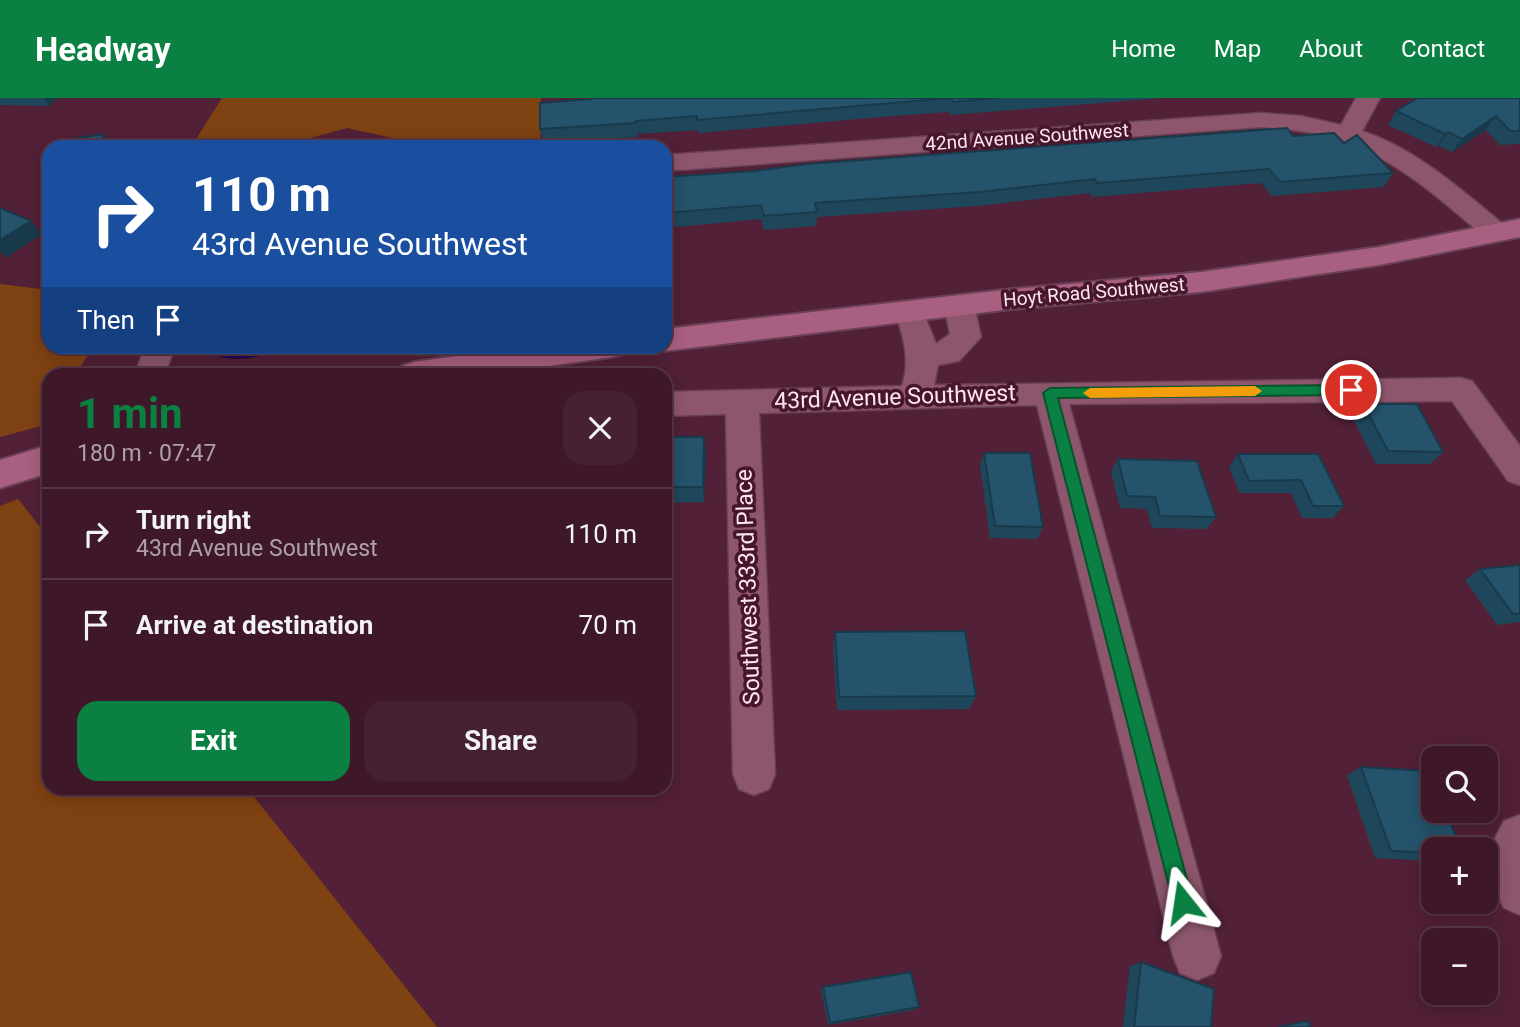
<!DOCTYPE html>
<meta charset="utf-8">
<style>
body{margin:0;font-family:Roboto,sans-serif;background:#452131;color:#f1f3f6;height:100vh;display:flex;flex-direction:column;font-size:26px;white-space:nowrap}
*{box-sizing:border-box;margin:0}
p{font-size:23px;color:#ada0a8}
.icon{flex:none;width:38px;height:38px;fill:none;stroke:currentColor;stroke-width:2;stroke-linecap:round;stroke-linejoin:round}
.map{position:relative;flex:1;overflow:hidden}
.drawer{position:absolute;left:42px;top:270px;width:630px;height:427px;display:flex;flex-direction:column;background:#3e1829;border-radius:21px;box-shadow:0 4px 18px #0003,0 0 0 2px #573746}
.drawer>*{flex:none}
.top-card{position:absolute;left:42px;top:42px;width:630px;height:214px;border-radius:21px;box-shadow:0 4px 18px #0003,0 0 0 2px #573746;background:#1a4fa0;color:#fff;overflow:hidden}
.tools{position:absolute;left:1421px;top:648px;display:grid;gap:14px}
.tools a{display:grid;place-items:center;width:77px;height:77px;border-radius:14px;background:#3e1829;box-shadow:0 4px 18px #0003,0 0 0 2px #573746;font-size:35px}
.pin{position:absolute;display:grid;place-items:center;width:60px;height:60px;color:#fff;margin:-30px;border:4px solid #fff;border-radius:50%;box-shadow:0 2px 7px #0007}
.me{position:absolute;width:77px;margin:-38px;rotate:345deg;stroke-linejoin:round;filter:drop-shadow(0 0 5px #0008)}
.turn{display:flex;align-items:center;gap:24px;height:147px;padding:0 35px;font-size:32px}
.turn .icon{width:91px;height:91px;stroke-width:2.5}
.turn b{display:block;font-size:49px;line-height:60px}
.then{display:flex;align-items:center;height:66px;padding:0 35px;background:#0003;gap:14px;font-size:26px}
.round{display:grid;place-items:center;flex:none;width:74px;height:74px;border-radius:21px;background:#452131}
.headline{display:flex;align-items:center;justify-content:space-between;height:119px;padding:0 35px}
h1{font-size:42px;font-weight:700;line-height:52px;color:#0b8043}
.button{display:flex;gap:14px;margin-top:auto;padding:14px 35px}
.button a{flex:1;height:80px;border-radius:21px;background:#0b8043;color:#fff;font-size:28px;font-weight:700;line-height:80px;text-align:center}
.button a+a{background:#452131;color:#f1f3f6}
ul{padding:0;list-style:none}
li{display:flex;align-items:center;gap:21px;height:91px;padding:0 35px;border-top:2px solid #573746}
li div{flex:1}
li b{display:block;font-size:26px}
li em{font-style:normal}
header{display:flex;align-items:center;gap:42px;box-sizing:border-box;height:98px;padding:0 35px;background:#0b8043;color:#fff}
header strong{font-size:33px}
nav{display:flex;gap:38px;margin-inline-start:auto;font-size:24px}
.map>svg:first-child{display:block}
.green{fill:#7f4212}
.water{fill:#22004f}
.lines{fill:none;stroke-linecap:round;stroke-linejoin:round}
.minor-casing{stroke:#694055;stroke-width:3}
.major-casing{stroke:#694055;stroke-width:4}
.minor{fill:#8d566d;fill-rule:evenodd}
.major{fill:#a95f80;fill-rule:evenodd}
.wall{fill:#1f475c}
.shaded-wall{fill:#193a4b}
.building{fill:#24536b;stroke:#193a4b;stroke-width:2}
.route{fill:#0b8043;stroke:#07532c;stroke-width:2}
.slow{fill:#f59e0b}
.labels{text-anchor:middle;dominant-baseline:central;stroke-width:7;stroke-linejoin:round;paint-order:stroke}
.far-street-label{font-size:19px;fill:#fee4ee;stroke:#46162d}
.street-label{font-size:23px;fill:#fee4ee;stroke:#46162d}
</style>
<header>
<strong>Headway</strong>
<nav><a>Home</a><a>Map</a><a>About</a><a>Contact</a></nav>
</header>
<div class="map">
<svg width="1520" height="929" viewBox="0 0 1520 929">
<rect width="100%" height="100%" fill="#522037"/>
<path class="green" d="M222,0H541L540,49H461L406,43L347,30L278,49H191Z
M0,186L49,192V248L93,249L76,276H49V321L45,327L0,339Z
M18,401L49,440V690H247L437,929H0V408Z"/>
<path class="water" d="M205,249H288C261,259 235,267 208,254Z"/>
<g class="lines">
<g class="minor-casing">
<path id="minor" d="M1356,0H1380L1362,33C1417,51 1462,93 1507,129L1511,135L1507,141L1497,143L1487,141C1440,101 1392,56 1330,39C1308,33 1284,31 1261,29L665,73V57L1261,15L1301,18L1341,27Z
M959,197L969,200L974,207L981,239L959,263L938,267L934,287L1461,280L1472,283L1520,348V387L1508,383L1452,303L1069,306L1221,858L1214,875L1197,882L1180,875L1173,858L1037,307L759,315L775,676L769,691L754,697L739,691L733,676L726,316L665,318V294L902,288C911,261 903,239 895,213L900,206L910,203L920,206L936,246L950,236L944,207L949,200Z
M145,248H175L165,276H135Z
M1520,717V817L1504,810L1486,773V757L1504,723Z"/>
</g>
<g class="major-casing">
<path id="major" d="M1520,121V139L1379,167L1201,194L1012,211L665,253L653,248H665V231L1012,191L1201,174L1379,149Z
M528,248H628L623,256L612,259L492,276H398L402,268L414,264Z
M49,347V375L0,390V362Z"/>
</g>
<use href="#minor" class="minor"/>
<use href="#major" class="major"/>
</g>
<path class="wall" d="M0,0H57L49,8L0,7Z
M591,0H1163L950,17L949,14L892,18L698,35V32L638,36V39L543,45L540,31L591,1Z
M1520,0V46L1500,47L1486,32L1452,54L1439,48L1436,49L1388,27L1396,13Z
M1293,38L1344,45L1393,75L1384,89L1272,98L1261,85L1092,99L1090,95L977,108L817,119L816,128L764,132L761,121L665,130V79Z
M1363,306L1443,354L1430,366H1376L1352,319Z
M665,339L706,355L704,404L665,405Z
M984,355L1043,429L1037,441L990,440L980,367Z
M1238,356H1318L1344,408L1333,420H1302L1291,395H1240L1229,369Z
M1118,361L1216,419L1207,431L1152,430L1147,411L1120,410L1111,374Z
M1520,467V524L1497,527L1465,482L1480,471Z
M835,534L976,598L969,611L837,612L833,549Z
M1361,669L1433,751V763L1375,760L1347,677Z
M1141,864L1211,929H1123L1130,868Z
M823,889L919,909L914,912L828,927L821,892Z"/>
<path class="shaded-wall" d="M44,0H57L49,8Z
M1496,18L1486,32L1452,54L1462,41Z
M1448,34L1439,48L1436,49L1445,36Z
M103,36L112,49H101Z
M49,82V90L44,83Z
M31,123L42,136L6,160L0,153V142Z
M704,339L706,355L704,404L703,389Z"/>
<path class="building" d="M591,0H998L953,4L951,0L697,22V18L636,23V25L540,31V5L591,1Z
M1418,0H1520V33H1510L1496,18L1462,41L1448,34L1445,36L1396,13Z
M1287,30L1293,38L1334,35L1344,45L1357,37L1393,75L1280,84L1269,71L1097,85L1095,81L980,94L815,105L817,114L764,118L761,107L665,115V79L754,73L807,66Z
M103,36L101,49H51L53,44Z
M49,60V82L44,83Z
M0,110L31,123L0,142Z
M1363,306H1417L1443,354L1388,353Z
M665,339H704L703,389H665Z
M984,355H1030L1043,429L995,428Z
M1238,356H1318L1344,408H1313L1301,382L1249,383Z
M1118,361L1197,363L1216,419L1160,418L1155,399L1127,398Z
M1520,467V516H1513L1480,471Z
M965,533L976,598L839,599L835,534Z
M1361,669L1429,673L1433,684V712H1445L1461,751H1433V755L1391,753Z
M1141,864L1214,891L1211,929H1134Z
M911,874L919,909L830,925L823,889Z
M1308,923L1310,929H1278Z"/>
<path class="route" d="M1351,287L1358,292L1351,297L1058,300L1193,804L1190,811L1183,814L1176,811L1173,804L1043,295L1050,290Z"/>
<path class="slow" d="M1255,288L1262,293L1255,298L1090,300L1083,295L1090,290Z"/>
<g class="labels">
<g class="far-street-label">
<text transform="translate(1027 39) rotate(-4)">42nd Avenue Southwest</text>
<text transform="translate(1094 194) rotate(-5)">Hoyt Road Southwest</text>
</g>
<g class="street-label">
<text transform="translate(895 299) rotate(-2)">43rd Avenue Southwest</text>
<text transform="translate(748 489) rotate(-92)">Southwest 333rd Place</text>
</g>
</g>
</svg>
<div class="tools">
<a><svg class="icon" aria-label="search" viewBox="0 0 24 24"><circle cx="10" cy="10" r="6"/><path d="M15 15l6 6"/></svg></a>
<a>+</a>
<a>−</a>
</div>
<div class="pin" style="left:1351px;top:292px;background:#d93025"><svg class="icon" aria-label="arrive" viewBox="0 0 24 24"><path d="M6 21V4h12l-3 4 3 4H6"/></svg></div>
<svg class="me" style="left:1183px;top:804px" viewBox="-20 -20 40 40"><path d="M0-17L14 15 0 8-14 15z" fill="#0b8043" stroke="#fff" stroke-width="4"/></svg>
<div class="top-card">
<div class="turn"><svg class="icon" aria-label="right" viewBox="0 0 24 24"><path d="M7 20v-9h11M14 6l5 5-5 5"/></svg><div><b>110 m</b>43rd Avenue Southwest</div></div>
<div class="then">Then<svg class="icon" aria-label="arrive" viewBox="0 0 24 24"><path d="M6 21V4h12l-3 4 3 4H6"/></svg></div>
</div>
<section class="drawer">
<div class="headline"><div><h1>1 min</h1><p>180 m · 07:47</p></div><a class="round"><svg class="icon" aria-label="close" viewBox="0 0 24 24"><path d="M6 6l12 12M18 6L6 18"/></svg></a></div>
<ul>
<li><svg class="icon" aria-label="right" viewBox="0 0 24 24"><path d="M7 20v-9h11M14 6l5 5-5 5"/></svg><div><b>Turn right</b><p>43rd Avenue Southwest</p></div><em>110 m</em></li>
<li><svg class="icon" aria-label="arrive" viewBox="0 0 24 24"><path d="M6 21V4h12l-3 4 3 4H6"/></svg><div><b>Arrive at destination</b></div><em>70 m</em></li>
</ul>
<div class="button"><a>Exit</a><a>Share</a></div>
</section>
</div>
